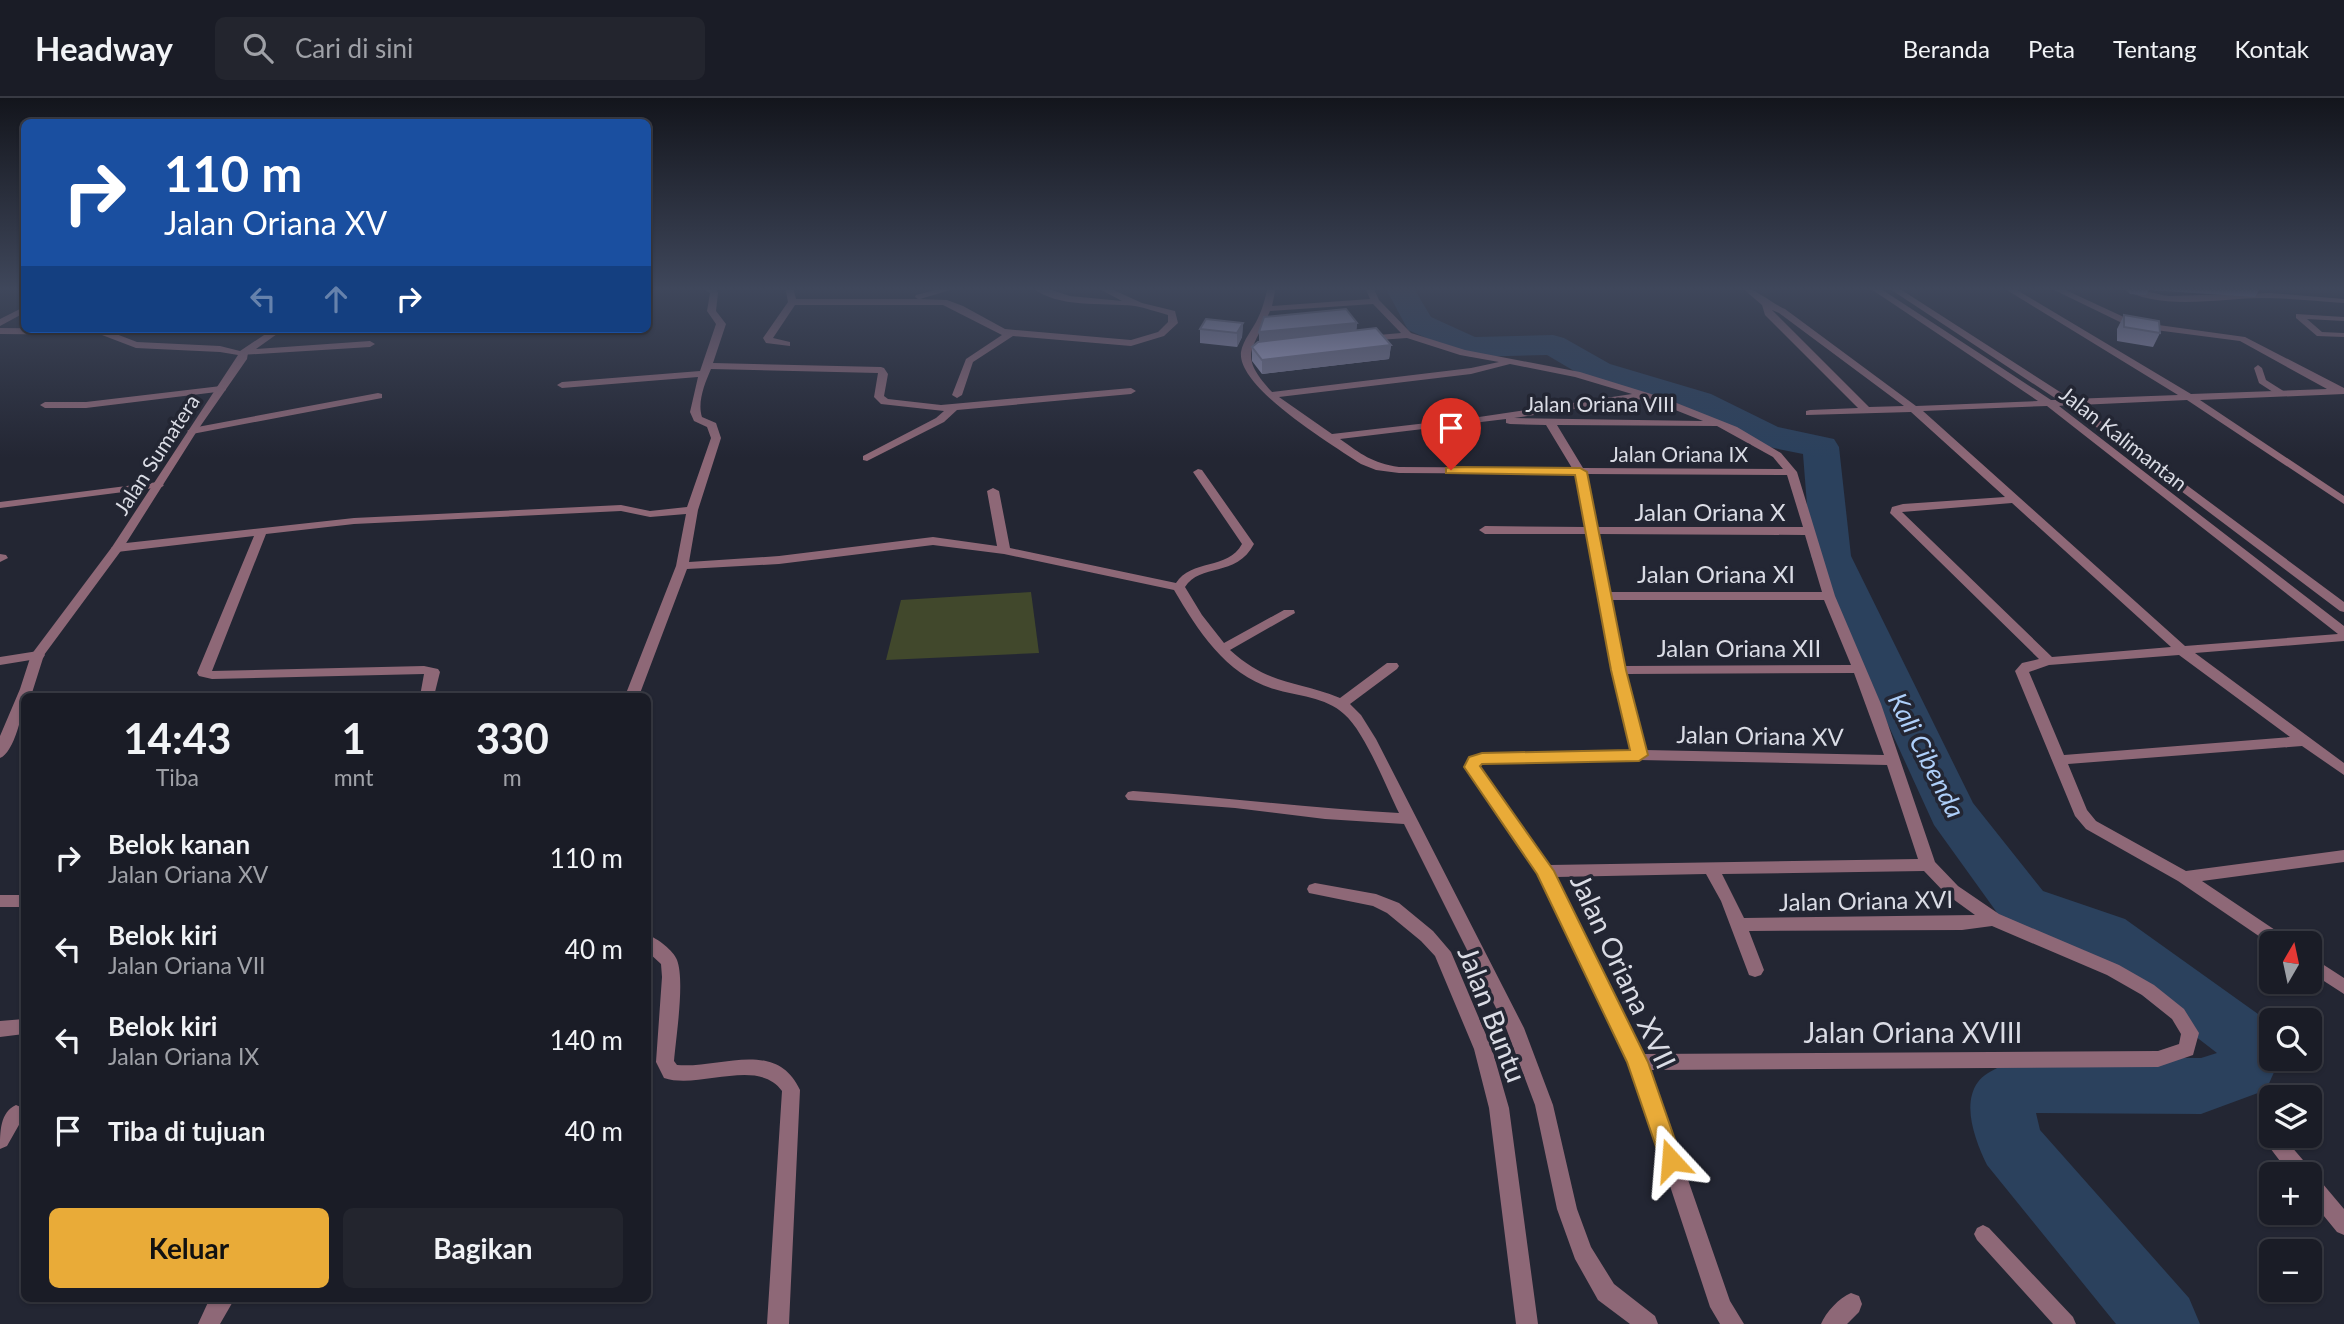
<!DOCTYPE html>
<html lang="id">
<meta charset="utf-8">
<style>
body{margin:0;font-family:Lato,sans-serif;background:#23252e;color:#f1f3f6;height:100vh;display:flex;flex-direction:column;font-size:26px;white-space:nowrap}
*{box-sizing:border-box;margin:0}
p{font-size:23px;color:#9fa1a7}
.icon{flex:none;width:38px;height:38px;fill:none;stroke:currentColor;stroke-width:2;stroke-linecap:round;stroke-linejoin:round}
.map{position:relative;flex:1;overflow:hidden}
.panel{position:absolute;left:21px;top:595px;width:630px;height:609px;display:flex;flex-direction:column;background:#1a1c26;border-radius:10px;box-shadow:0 2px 5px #0004,0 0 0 2px #383a43}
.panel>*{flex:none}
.top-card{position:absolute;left:21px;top:21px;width:630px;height:214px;border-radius:10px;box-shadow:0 2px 5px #0004,0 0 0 2px #383a43;background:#1a4fa0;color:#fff;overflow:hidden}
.needle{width:46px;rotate:9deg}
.controls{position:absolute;left:2259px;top:833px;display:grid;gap:14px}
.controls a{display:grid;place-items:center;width:63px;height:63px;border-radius:10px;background:#1a1c26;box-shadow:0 2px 5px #0004,0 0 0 2px #383a43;font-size:35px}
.pin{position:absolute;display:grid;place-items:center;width:60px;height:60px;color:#fff;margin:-72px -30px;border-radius:50% 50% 50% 0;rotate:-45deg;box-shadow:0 0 7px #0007}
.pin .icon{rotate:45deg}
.me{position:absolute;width:77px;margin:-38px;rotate:341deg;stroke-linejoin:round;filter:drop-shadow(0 0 5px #0008)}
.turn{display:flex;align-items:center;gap:24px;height:147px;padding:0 28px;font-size:32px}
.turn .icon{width:91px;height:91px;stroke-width:2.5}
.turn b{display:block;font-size:49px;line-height:60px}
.lanes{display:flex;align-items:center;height:66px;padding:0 28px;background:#0003;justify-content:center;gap:35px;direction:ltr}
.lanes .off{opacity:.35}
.eta{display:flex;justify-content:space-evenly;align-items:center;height:119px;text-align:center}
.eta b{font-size:42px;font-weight:700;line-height:49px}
.button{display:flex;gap:14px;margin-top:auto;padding:14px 28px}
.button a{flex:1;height:80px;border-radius:10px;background:#e9ab38;color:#111;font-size:28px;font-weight:700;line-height:80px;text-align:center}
.button a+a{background:#23252e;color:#f1f3f6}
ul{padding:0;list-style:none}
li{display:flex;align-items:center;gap:21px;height:91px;padding:0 28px}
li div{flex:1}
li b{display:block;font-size:26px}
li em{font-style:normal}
header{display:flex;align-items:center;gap:42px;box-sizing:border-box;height:98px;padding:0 35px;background:#1a1c26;border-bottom:2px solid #383a43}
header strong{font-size:33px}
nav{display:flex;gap:38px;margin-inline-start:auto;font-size:24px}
.search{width:490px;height:63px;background:#23252e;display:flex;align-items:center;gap:18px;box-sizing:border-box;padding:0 24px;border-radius:10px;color:#9fa1a7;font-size:26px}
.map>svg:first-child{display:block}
.green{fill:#41482c}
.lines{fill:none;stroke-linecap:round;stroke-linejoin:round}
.river{fill:#2b415d;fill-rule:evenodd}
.service{fill:#8e6877;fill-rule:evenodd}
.minor{fill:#8e6877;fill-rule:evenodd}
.tertiary{fill:#8e6877;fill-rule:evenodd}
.wall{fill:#9b98ba}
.shaded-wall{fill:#7e7c97}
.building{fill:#b4b1d8;stroke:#7e7c97;stroke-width:2}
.route{fill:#e9ab38;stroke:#976f24;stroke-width:2}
.labels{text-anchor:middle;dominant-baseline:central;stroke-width:7;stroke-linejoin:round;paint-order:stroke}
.far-street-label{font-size:21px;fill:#dadce5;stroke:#232633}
.street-label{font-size:24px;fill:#dadce5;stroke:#232633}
.water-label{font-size:26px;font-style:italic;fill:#aecff9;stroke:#232633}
.near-street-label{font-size:28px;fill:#dadce5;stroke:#232633}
</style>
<header>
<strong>Headway</strong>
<div class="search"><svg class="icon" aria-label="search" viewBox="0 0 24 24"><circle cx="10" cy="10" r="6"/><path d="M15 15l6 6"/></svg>Cari di sini</div>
<nav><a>Beranda</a><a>Peta</a><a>Tentang</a><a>Kontak</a></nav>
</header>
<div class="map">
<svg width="2344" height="1226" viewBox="0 0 2344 1226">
<rect width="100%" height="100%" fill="#232633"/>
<path class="green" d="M1031,494L1039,555L886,562L901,502Z"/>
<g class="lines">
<path class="river" d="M1385,189H1413L1431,219L1475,239L1553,237L1564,240L1610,266L1711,296L1778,329L1834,341L1839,349L1851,458L1973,705L2043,793L2125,821L2272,926V961H2280L2266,992L2201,1016L2036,1015L2040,1032L2189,1200L2200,1226H2116L1987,1067C1976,1044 1961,1007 1978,984C1987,971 2012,965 2026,959L2201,960L2217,955L2085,853L2003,823L1934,727L1811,458L1803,356L1754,346L1687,310L1586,280L1547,257L1470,259L1408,232Z"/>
<path class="service" d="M2120,189C2136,188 2153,196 2169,198L2271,195L2344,201V205C2317,203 2290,200 2263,200C2220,200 2158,214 2120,189Z
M2296,216L2344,219V223L2307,221L2322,234L2344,235V239L2317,238L2296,220Z
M2258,267L2262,270L2266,282L2285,294V298H2279L2259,285L2254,270Z
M1983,1127L1989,1130L2073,1219L2076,1226H2053L1977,1142L1974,1136L1977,1130Z"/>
<path class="minor" d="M700,189H715L718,195L716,213L726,226L713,265L881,269L884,270L888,276L884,298L888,301L941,307L1131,290L1136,293L1131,296L957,312L944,324L867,363L863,362V358L936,320L944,313L881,306L874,299L878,275L711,271C705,285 697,304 702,319L716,325L721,340L698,412L689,464L779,458L933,439L997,448L987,393L993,390L999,393L1010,450L1176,485C1191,461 1228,472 1242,446L1193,374L1198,371L1202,372L1254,446C1236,480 1200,465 1185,489L1202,517L1224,545L1284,512H1294L1295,515L1230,552C1270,588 1295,582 1340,600L1387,565H1397L1399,568L1397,571L1350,606L1361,617L1376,641L1524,930L1553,1007L1577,1111L1591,1149L1614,1186L1655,1218L1658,1226H1630L1598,1202L1575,1161L1557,1111L1535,1007L1506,930L1404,726L1325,721L1235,710L1128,702L1125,698L1128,694L1133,693C1222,699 1310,710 1399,715C1386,689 1365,634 1344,616C1326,599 1297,598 1274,591C1226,577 1198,533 1174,492L1004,456L933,447L779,466L687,471L639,598H625L676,468L686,416L650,419L621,413L354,426L266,436L212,573L424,568L438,571L440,574L434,598H420L424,576L212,581L199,578L197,575L254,438L117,454L111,450L117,446L354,420L621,407L650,413L687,409L711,340L707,329L694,323L690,314L698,279L562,290L557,287L562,284L700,273L716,226L707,213L710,195Z
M785,189H793L796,201H918L915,199L916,197L947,189H960L920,201L947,202L963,208L1005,231L1131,242L1158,234L1168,224V217C1157,214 1146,210 1135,208C1101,204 1059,211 1031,189H1042L1070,198L1122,203L1096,189H1107L1142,205L1175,213L1178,225L1164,238L1131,248L1013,238L973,264L962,297L957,300L952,297L966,261L1002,237L943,207H795L773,240L790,244V248L766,245L763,240L788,204Z
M1268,189H1276L1272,208L1370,201L1365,189H1373L1379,202L1411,235L1465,252L1580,274L1664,300L1737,329L1781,355L1797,374L1835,498L1881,606L1935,764L1958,788L1999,816L2119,867L2154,887L2184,911L2199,935L2193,957L2158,969L1650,972L1730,1203L1744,1226H1720L1710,1209L1629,964L1538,776L1465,669L1470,659L1482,655L1631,652L1611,572L1586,436H1485L1479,432L1485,428L1585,429L1575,376L1399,375L1376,372L1361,366C1333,347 1237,290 1241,254C1243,242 1253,231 1258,220C1263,210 1265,200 1268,189ZM1373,206L1401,235L1367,238L1364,239V243L1407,240L1460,257L1499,264L1471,270L1272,294C1237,256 1253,253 1270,213ZM1510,266L1575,279L1632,296L1479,319L1332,336L1279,299L1471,276ZM1645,300L1703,323L1514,320L1642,301ZM1506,321V325L1510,326L1546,327L1572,370L1399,369C1372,365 1361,356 1340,341ZM1557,327L1717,328L1773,359L1783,371L1583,370ZM1586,376L1787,377L1803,429H1596ZM1598,436L1805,437L1822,494H1609ZM1611,502H1824L1851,567L1624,568ZM1854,575L1884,657L1645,652L1626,576ZM1639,662L1887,667L1918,761L1549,767L1480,669L1484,665ZM1924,773L1946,796L1975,817L1744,820L1722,776ZM1706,776L1721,803L1749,877L1755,879L1761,877L1764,872L1749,833L1962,832L1992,828L2107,877L2142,897L2172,921L2181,936L2179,946L2158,953L1643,956L1556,779Z
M1741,189C1754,189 1771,205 1785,211L1916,308L2038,303L1868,189H1878L2051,302H2058L1887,189H1897L2071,301L2178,297L2002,189H2012L2191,296L2327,291L2240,243L2140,230L2120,224L2048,189H2059L2126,220L2144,225L2245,239L2344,290V296L2200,302L2344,398V406L2187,302L2079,307L2344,504V514L2340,513L2067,307L2059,308L2344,528V543L2195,555L2344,665V677L2302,648L2068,666L2087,712L2096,723L2186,773L2344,752V764L2202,783L2287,840L2289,845H2272V847L2178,783L2086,731L2075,718L2015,573L2022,565L2039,561L1890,415L1892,409L1903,406L2005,399L1911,314L1806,317V313L1810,312L1858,310L1765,217L1762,207ZM1772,212L1779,215L1904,308L1869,309ZM2047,308L2338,536L2185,548L1923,313ZM2012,405L2171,549L2052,559L1902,414ZM2179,557L2290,639L2064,657L2029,574L2049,567Z
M24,209V215L0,228V221Z
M273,231H284L256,251L370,243L375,246L370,249L240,257V253Z
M221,288L226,291L225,293L86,310H45L40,307L45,304H86Z
M378,295L382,296V300L192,336L187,333L192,330Z
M158,384L164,387L162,389L0,410V404Z
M0,456L6,457L8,460L0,464Z
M38,553L43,554L45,557L43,560L0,567V559Z
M1315,785L1376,796L1399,805L1433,833L1451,854L1492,951L1509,1010L1538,1226H1516L1489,1010L1474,951L1435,858L1421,843L1387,815L1373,808L1309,795L1307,791L1309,787Z
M0,797H24V809H0Z
M648,837C657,840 674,853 677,862C685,883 676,939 674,963L677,967C719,971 776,940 800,992L789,1226H767L782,993C758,959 699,992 664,980L656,964L662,879L661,866L648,854Z
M2310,858L2344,880V896L2310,874Z
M24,921V936L0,939V923Z
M16,1007L23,1010L24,1018L7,1048L0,1051C0,1034 0,1014 16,1007Z
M2279,1038L2284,1040L2309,1069L2311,1077L2317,1079L2344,1111V1137L2337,1134L2310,1101V1076H2290L2267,1046L2270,1040Z
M1851,1195L1859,1198L1862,1206L1859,1214L1847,1226H1821C1826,1214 1839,1200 1851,1195Z
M210,1200H235L220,1226H198Z"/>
<path class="tertiary" d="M0,230L103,231L137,244L220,248L248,255L247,261L197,333L123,450L44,557L31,598H24C24,613 14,655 0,660V638L20,591L31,557L112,449L238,257L220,254L136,250L102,237L0,236Z"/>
</g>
<path class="wall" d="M2124,189H2261L2255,199L2149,192L2146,197L2130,196Z
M2124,217L2160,235L2153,249L2117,243V231Z
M1243,225L1242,239L1237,249L1200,245V231Z
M1357,225L1356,233L1391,247L1389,261L1262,276L1252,263V249L1259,244V234Z"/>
<path class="shaded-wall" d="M1243,225L1242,239L1237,249V235Z
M1357,225L1356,239L1259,248V234Z
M1391,247L1389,261L1262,276V262Z"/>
<path class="building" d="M1346,211L1357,225L1259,234L1264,219Z
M2124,217L2159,223L2160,235L2124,229Z
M1206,221L1243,225L1237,235L1200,231Z
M1376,230L1391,247L1262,262L1252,249L1258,244Z"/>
<linearGradient id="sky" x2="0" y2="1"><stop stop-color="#13151c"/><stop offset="0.53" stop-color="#3f475b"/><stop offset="1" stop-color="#3f475b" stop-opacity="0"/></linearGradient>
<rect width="2344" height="360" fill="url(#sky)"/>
<path class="route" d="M1451,369L1580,370L1587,374L1626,572L1648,657L1639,663L1482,666L1480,668L1554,773L1648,964L1682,1062L1679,1069L1671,1072L1663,1069L1627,964L1537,776L1464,669L1469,659L1482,655L1630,652L1611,572L1575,377L1446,375V370Z"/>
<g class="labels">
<g class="far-street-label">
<text x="1600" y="305">Jalan Oriana VIII</text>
<text transform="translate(2124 340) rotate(38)">Jalan Kalimantan</text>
<text x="1679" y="355">Jalan Oriana IX</text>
<text transform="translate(156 356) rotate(-57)">Jalan Sumatera</text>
</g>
<g class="street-label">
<text x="1710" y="413">Jalan Oriana X</text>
<text x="1716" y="475">Jalan Oriana XI</text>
<text x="1739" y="549">Jalan Oriana XII</text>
<text transform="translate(1760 637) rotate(1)">Jalan Oriana XV</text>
<text transform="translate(1866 802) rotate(-1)">Jalan Oriana XVI</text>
</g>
<g class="water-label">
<text transform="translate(1927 657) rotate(63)">Kali Cibenda</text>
</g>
<g class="near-street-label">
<text transform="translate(1624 873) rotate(65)">Jalan Oriana XVII</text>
<text transform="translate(1493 916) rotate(69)">Jalan Buntu</text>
<text x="1913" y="934">Jalan Oriana XVIII</text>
</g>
</g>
</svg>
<div class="controls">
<a><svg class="needle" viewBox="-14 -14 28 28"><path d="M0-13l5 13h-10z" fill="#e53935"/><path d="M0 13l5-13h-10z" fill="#9fa1a7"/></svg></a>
<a><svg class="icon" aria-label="search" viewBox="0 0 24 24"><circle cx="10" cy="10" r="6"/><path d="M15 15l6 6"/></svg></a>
<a><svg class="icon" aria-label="layers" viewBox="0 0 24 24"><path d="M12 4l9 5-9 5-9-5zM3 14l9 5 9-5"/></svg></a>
<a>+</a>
<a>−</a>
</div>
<div class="pin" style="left:1451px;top:372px;background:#d93025"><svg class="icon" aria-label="arrive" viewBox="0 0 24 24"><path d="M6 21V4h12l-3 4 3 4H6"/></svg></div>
<svg class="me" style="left:1671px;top:1062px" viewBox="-20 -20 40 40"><path d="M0-17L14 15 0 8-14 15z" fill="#e9ab38" stroke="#fff" stroke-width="4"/></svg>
<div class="top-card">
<div class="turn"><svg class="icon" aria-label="right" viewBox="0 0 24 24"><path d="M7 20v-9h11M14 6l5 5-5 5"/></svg><div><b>110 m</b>Jalan Oriana XV</div></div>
<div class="lanes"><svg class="icon off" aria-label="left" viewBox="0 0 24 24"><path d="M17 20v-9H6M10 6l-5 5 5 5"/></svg><svg class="icon off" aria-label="ahead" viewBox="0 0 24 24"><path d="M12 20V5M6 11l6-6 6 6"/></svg><svg class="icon" aria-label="right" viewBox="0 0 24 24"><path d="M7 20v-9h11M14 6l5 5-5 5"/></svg></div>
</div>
<section class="panel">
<div class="eta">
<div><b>14:43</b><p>Tiba</p></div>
<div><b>1</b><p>mnt</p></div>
<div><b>330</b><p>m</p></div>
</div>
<ul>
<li><svg class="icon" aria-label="right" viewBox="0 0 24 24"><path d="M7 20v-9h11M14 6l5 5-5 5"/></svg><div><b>Belok kanan</b><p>Jalan Oriana XV</p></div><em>110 m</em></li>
<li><svg class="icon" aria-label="left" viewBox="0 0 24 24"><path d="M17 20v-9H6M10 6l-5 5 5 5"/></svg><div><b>Belok kiri</b><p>Jalan Oriana VII</p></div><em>40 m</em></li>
<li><svg class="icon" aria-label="left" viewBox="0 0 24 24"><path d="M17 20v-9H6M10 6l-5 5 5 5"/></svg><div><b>Belok kiri</b><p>Jalan Oriana IX</p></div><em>140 m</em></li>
<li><svg class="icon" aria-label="arrive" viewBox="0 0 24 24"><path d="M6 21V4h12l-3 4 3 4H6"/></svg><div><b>Tiba di tujuan</b></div><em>40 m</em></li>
</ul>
<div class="button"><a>Keluar</a><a>Bagikan</a></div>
</section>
</div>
